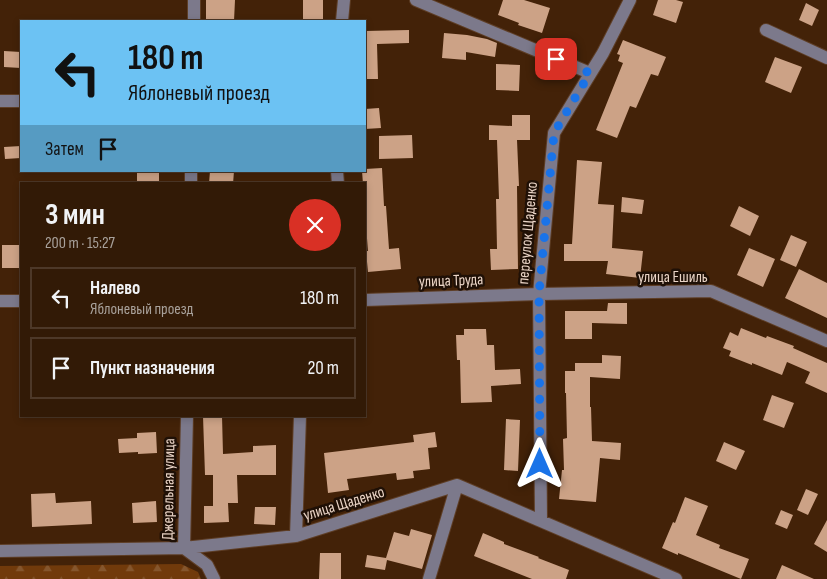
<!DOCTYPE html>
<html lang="ru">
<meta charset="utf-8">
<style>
body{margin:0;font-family:"Sofia Sans Condensed",sans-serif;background:#3d2714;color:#f1f3f6;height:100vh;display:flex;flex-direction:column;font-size:19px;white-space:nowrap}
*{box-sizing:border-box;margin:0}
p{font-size:16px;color:#a8a19b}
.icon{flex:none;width:28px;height:28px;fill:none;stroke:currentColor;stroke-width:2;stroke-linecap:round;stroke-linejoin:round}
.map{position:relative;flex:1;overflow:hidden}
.drawer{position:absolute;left:20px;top:182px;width:346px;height:235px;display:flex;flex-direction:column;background:#321a06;border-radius:0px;box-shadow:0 2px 8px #0003,0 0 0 1px #4d3828}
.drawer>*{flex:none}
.banner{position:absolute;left:20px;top:20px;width:346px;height:152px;border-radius:0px;box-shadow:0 2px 8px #0003,0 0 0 1px #4d3828;background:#6cc2f3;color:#111;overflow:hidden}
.pin{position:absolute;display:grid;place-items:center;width:42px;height:42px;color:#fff;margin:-21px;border-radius:10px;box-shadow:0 2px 8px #0006}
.me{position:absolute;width:55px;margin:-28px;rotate:0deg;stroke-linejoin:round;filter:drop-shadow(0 0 4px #0008)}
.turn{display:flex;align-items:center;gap:18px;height:105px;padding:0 25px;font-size:22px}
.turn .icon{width:65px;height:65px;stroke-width:2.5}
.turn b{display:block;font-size:35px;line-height:42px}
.then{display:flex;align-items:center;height:48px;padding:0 25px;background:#0003;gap:10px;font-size:19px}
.round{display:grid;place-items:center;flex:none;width:52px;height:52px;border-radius:26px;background:#3d2714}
.headline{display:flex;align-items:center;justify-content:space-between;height:85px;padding:0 25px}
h1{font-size:30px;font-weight:700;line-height:38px}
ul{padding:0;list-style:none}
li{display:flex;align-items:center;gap:15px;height:62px;margin:0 10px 8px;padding:0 15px;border:2px solid #4d3828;border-radius:0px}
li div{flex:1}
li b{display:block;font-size:19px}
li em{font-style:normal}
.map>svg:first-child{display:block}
.forest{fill:url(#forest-firs)}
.building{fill:#cca286}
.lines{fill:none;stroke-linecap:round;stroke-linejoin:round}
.minor-casing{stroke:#5e3e26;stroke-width:14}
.minor{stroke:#7c798b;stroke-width:12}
.route{stroke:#1a73e8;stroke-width:9;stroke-dasharray:0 16.2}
.labels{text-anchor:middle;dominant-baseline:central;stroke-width:5;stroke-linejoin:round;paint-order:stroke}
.street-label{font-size:16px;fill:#ead4c6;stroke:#1f1006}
</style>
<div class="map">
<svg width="827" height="579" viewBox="0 0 827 579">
<defs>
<pattern id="forest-firs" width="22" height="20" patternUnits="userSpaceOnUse" patternTransform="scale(1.25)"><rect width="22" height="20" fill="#713a0b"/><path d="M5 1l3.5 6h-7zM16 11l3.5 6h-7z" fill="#85562d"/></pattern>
</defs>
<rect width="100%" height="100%" fill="#432208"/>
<path class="forest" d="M181,564L198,572L201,579H0V566Z"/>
<path class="building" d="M206,0H235L234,21H206Z
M303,0H323V21H303Z
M503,0H524L550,8L542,33L518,25L519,23L498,15Z
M658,0H676L683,2L676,23L653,15Z
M806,3L819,10L812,26L799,20Z
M409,30V43L377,44L378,79H365V31Z
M444,33L467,35L487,39L497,43L495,57L466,52V60L442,58Z
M623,40L666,57L658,76L651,74L636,108L630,106L617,138L596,130L623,63L618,61L620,55L617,54Z
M4,51L21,52V68L4,67Z
M775,57L802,67L791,93L765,82Z
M496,64L520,65L519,91L496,90Z
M379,108L381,128L365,129V109Z
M512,115H530V140H517L519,186H517L518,269L491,270L490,249H497L496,199H499L497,140H489V125L512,126Z
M412,135L413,158L379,159V136Z
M21,146V158L5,159L4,147Z
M577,160L602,162L598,204L614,205L612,248L643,251L640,278L606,274L608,261H564V244H572Z
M382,168L384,206H386L389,249L399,248L401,269L368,272L366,251H368L365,213V184H363L362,171H365V169Z
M137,171H159V184H137Z
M210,171H234L233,184H209Z
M622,197L644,200L642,214L621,212Z
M739,206L759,216L750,236L730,226Z
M791,235L807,242L796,267L780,260Z
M2,245H21V268H2Z
M749,248L775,259L763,287L737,275Z
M799,269L827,283V318L785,298Z
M608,303H627V324L592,323V339H565V311H607Z
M741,328L766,338L767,336L794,346L793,348L827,363V393L805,383L810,372L787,362L782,375L752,363V365L729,356L731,351L723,348L730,332L738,336Z
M464,329H486L487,345H494L495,370L520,369L521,384L491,386L492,402L461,403L460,360H457L456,335H464Z
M602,355L621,356L620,379L590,377V407H591L592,441L621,443L620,460L600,458L596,502L559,499L562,470H564L563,439L567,438L566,393H565V371H575V363H602Z
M772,395L794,403L784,428L763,420Z
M203,416H222L223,454L253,452V446L276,445V475H237L238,503H228L229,522L204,523V506H213V475H205Z
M506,419L520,420L518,471L504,470Z
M156,432L157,453L138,454V452L119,453L118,439L137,438V433Z
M435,432L437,447L428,448L430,469L413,471L414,478L397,480L396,473L347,479L349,490L328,493L324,453L414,442L413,435Z
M724,442L745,451L736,470L716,461Z
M806,489L818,494L808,515L797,510Z
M55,493L56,503L91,501L92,524L32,527L31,494Z
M685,497L708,506L696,535L720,545L719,548L749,559L741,579L678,553V555L662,548L673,522L675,523Z
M156,501L157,522L133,523L132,503Z
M255,507H276L275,525L254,524Z
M781,510L793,515L787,529L775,524Z
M827,520V552L814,544Z
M411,529L432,535L422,569L387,560L385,570L365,567L367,555L386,558L394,532L409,536Z
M483,533L504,542V544L539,557L538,558L569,570L566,579H532L474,556Z
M320,553H341V579H319Z
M782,565L814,579H776Z"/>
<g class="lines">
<g class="minor-casing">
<path id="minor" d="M416,0L590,73
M194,21V0
M342,21L344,0
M766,30L827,58
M0,101H21
M337,171L338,184
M191,184V171
M365,300L539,294L711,291L827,341
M0,301H21
M187,416L184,548L207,565L214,579
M541,520L539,294L554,133L603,53L630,0
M296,536L300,416
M0,551L184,548L296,536L457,485L676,579
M429,579L457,485"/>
</g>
<use href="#minor" class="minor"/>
</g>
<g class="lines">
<path class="route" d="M540,464L539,294L554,133L590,73L556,59"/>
</g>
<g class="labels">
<g class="street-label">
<text transform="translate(528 233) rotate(-85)">переулок Щаденко</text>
<text x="673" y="277">улица Ешиль</text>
<text transform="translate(451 281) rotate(-2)">улица Труда</text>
<text transform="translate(169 489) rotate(-89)">Джерельная улица</text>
<text transform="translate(344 504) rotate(-17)">улица Щаденко</text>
</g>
</g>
</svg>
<div class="pin" style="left:556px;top:59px;background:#d93025"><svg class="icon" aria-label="arrive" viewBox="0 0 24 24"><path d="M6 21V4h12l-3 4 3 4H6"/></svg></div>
<svg class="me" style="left:540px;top:464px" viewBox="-20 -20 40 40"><path d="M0-17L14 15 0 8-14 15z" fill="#1a73e8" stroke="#fff" stroke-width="4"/></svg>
<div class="banner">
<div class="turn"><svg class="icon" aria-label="left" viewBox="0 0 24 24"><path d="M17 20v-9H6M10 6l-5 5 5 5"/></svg><div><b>180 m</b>Яблоневый проезд</div></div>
<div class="then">Затем<svg class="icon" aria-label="arrive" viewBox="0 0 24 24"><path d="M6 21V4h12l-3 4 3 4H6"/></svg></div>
</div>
<section class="drawer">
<div class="headline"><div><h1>3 мин</h1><p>200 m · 15:27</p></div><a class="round" style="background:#d93025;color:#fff"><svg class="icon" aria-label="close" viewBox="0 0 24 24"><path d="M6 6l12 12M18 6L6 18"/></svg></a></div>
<ul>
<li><svg class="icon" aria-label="left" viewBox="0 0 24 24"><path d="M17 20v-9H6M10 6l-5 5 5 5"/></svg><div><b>Налево</b><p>Яблоневый проезд</p></div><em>180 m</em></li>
<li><svg class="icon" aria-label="arrive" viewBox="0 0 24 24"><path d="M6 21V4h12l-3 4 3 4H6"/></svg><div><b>Пункт назначения</b></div><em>20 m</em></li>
</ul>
</section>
</div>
